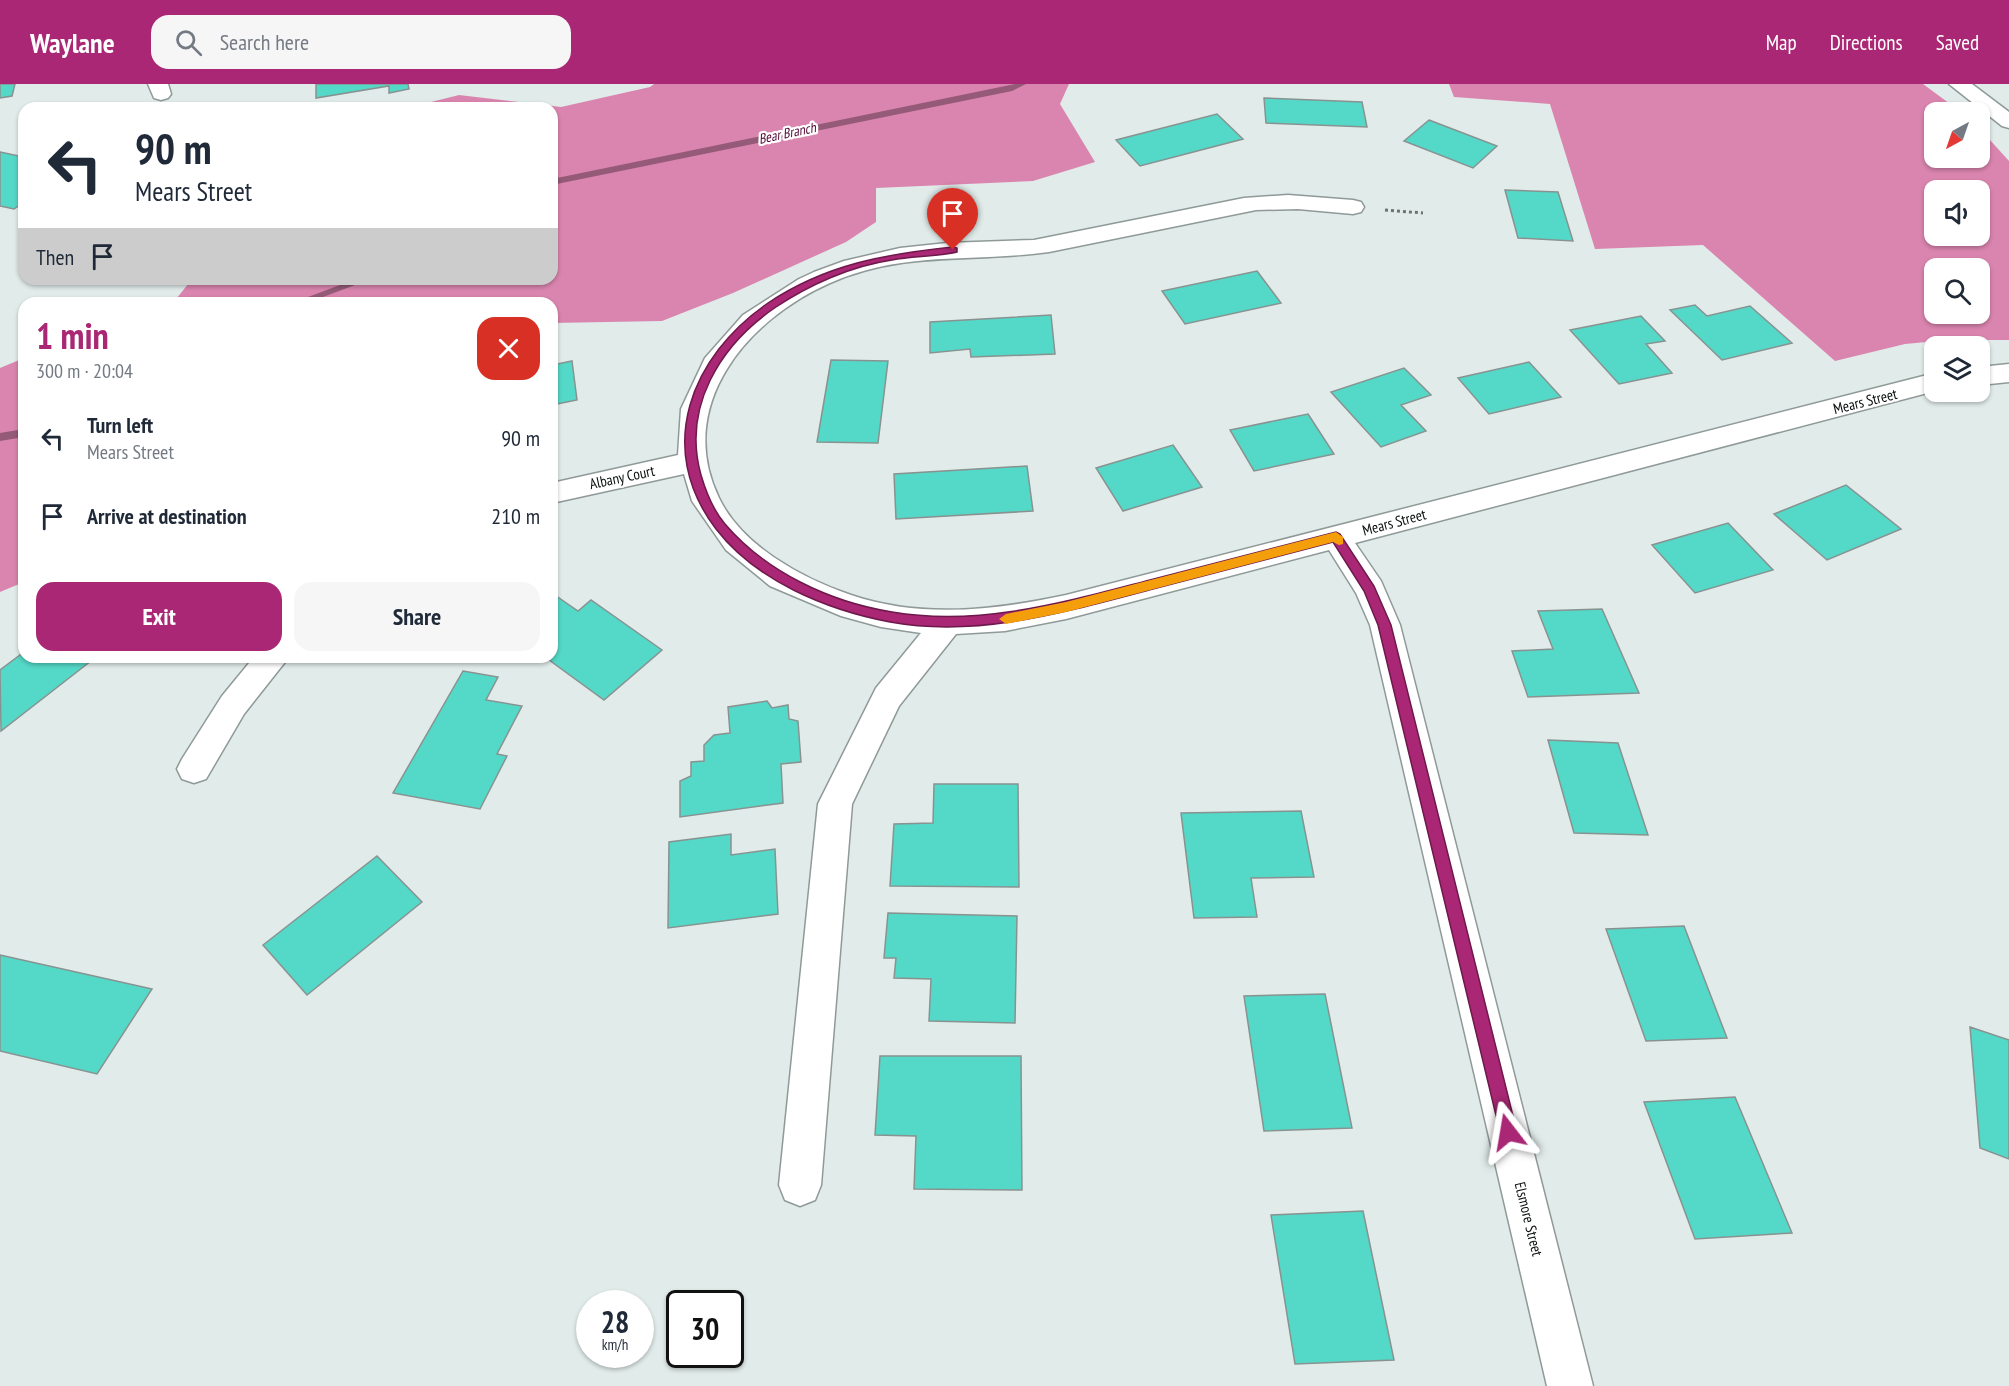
<!DOCTYPE html>
<meta charset="utf-8">
<style>
body{margin:0;font-family:"PT Sans Narrow",sans-serif;background:#f6f6f7;color:#1f2937;height:100vh;display:flex;flex-direction:column;font-size:22px;white-space:nowrap}
*{box-sizing:border-box;margin:0}
p{font-size:20px;color:#747a83}
.icon{flex:none;width:33px;height:33px;fill:none;stroke:currentColor;stroke-width:2;stroke-linecap:round;stroke-linejoin:round}
.map{position:relative;flex:1;overflow:hidden}
.sheet{position:absolute;left:18px;top:213px;width:540px;height:366px;display:flex;flex-direction:column;background:#fff;border-radius:18px;box-shadow:0 2px 4px #0004}
.sheet>*{flex:none}
.top-card{position:absolute;left:18px;top:18px;width:540px;height:183px;border-radius:18px;box-shadow:0 2px 4px #0004;background:#fff;color:#1f2937;overflow:hidden}
.needle{width:39px;rotate:220deg}
.buttons{position:absolute;left:1924px;top:18px;display:grid;gap:12px}
.buttons a{display:grid;place-items:center;width:66px;height:66px;border-radius:12px;background:#fff;box-shadow:0 2px 4px #0004;font-size:30px}
.speed{position:absolute;left:576px;top:1206px;display:flex;gap:12px;font-size:30px;font-weight:700;text-align:center}
.speed>*{display:grid;place-content:center;width:78px;height:78px;border-radius:50%;background:#fff;box-shadow:0 2px 4px #0004;line-height:1}
.speed small{font-size:15px;font-weight:400}
.speed .limit{border:3px solid #111;border-radius:9px;background:#fff;color:#111}
.pin{position:absolute;display:grid;place-items:center;width:51px;height:51px;color:#fff;margin:-62px -26px;border-radius:50% 50% 50% 0;rotate:-45deg;box-shadow:0 0 6px #0007}
.pin .icon{rotate:45deg}
.me{position:absolute;width:66px;margin:-33px;rotate:346deg;stroke-linejoin:round;filter:drop-shadow(0 0 4px #0008)}
.turn{display:flex;align-items:center;gap:21px;height:126px;padding:0 18px;font-size:27px}
.turn .icon{width:78px;height:78px;stroke-width:2.5}
.turn b{display:block;font-size:42px;line-height:51px}
.then{display:flex;align-items:center;height:57px;padding:0 18px;background:#0003;gap:12px;font-size:22px}
.round{display:grid;place-items:center;flex:none;width:63px;height:63px;border-radius:18px;background:#f6f6f7}
.headline{display:flex;align-items:center;justify-content:space-between;height:102px;padding:0 18px}
h1{font-size:36px;font-weight:700;line-height:45px;color:#a92774}
.button{display:flex;gap:12px;margin-top:auto;padding:12px 18px}
.button a{flex:1;height:69px;border-radius:18px;background:#a92774;color:#fff;font-size:24px;font-weight:700;line-height:69px;text-align:center}
.button a+a{background:#f6f6f7;color:#1f2937}
ul{padding:0;list-style:none}
li{display:flex;align-items:center;gap:18px;height:78px;padding:0 18px}
li div{flex:1}
li b{display:block;font-size:22px}
li em{font-style:normal}
header{display:flex;align-items:center;gap:36px;box-sizing:border-box;height:84px;padding:0 30px;background:#a92774;color:#fff}
header strong{font-size:28px}
nav{display:flex;gap:33px;margin-inline-start:auto;font-size:21px}
.search{width:420px;height:54px;background:#f6f6f7;display:flex;align-items:center;gap:15px;box-sizing:border-box;padding:0 21px;border-radius:18px;color:#747a83;font-size:22px}
.map>svg:first-child{display:block}
.forest{fill:#da85af;fill-rule:evenodd}
.lines{fill:none;stroke-linecap:round;stroke-linejoin:round}
.stream{fill:#945a77;fill-rule:evenodd}
.building{fill:#54d8c7;stroke:#889391;stroke-width:1.5}
.minor-casing{stroke:#8f9a98;stroke-width:3}
.path{stroke:#6c7372;stroke-width:3;stroke-dasharray:3 3;stroke-linecap:butt}
.minor{fill:#fff;fill-rule:evenodd}
.route{fill:#a92774;stroke:#6e194b;stroke-width:1.5}
.slow{fill:#f59e0b}
.labels{text-anchor:middle;dominant-baseline:central;stroke-width:4.5;stroke-linejoin:round;paint-order:stroke}
.far-water-label{font-size:14px;font-style:italic;fill:#540636;stroke:#fff}
.street-label{font-size:15px;fill:#090d0d;stroke:#fff}
</style>
<header>
<strong>Waylane</strong>
<div class="search"><svg class="icon" aria-label="search" viewBox="0 0 24 24"><circle cx="10" cy="10" r="6"/><path d="M15 15l6 6"/></svg>Search here</div>
<nav><a>Map</a><a>Directions</a><a>Saved</a></nav>
</header>
<div class="map">
<svg width="2009" height="1302" viewBox="0 0 2009 1302">
<rect width="100%" height="100%" fill="#e1ecea"/>
<path class="forest" d="M654,0H1069L1060,20L1095,78L1033,97L876,104V138L846,158L733,209L662,237L552,239V219H173L192,195H552V24H407L459,11L561,23L650,3Z
M1449,0H1923L1961,28H1935V74H1980V45L2009,77V256H1948L1905,260L1835,277L1703,161L1595,165L1550,20L1454,13ZM1980,106V152H1935V106ZM1980,184V230H1935V184Z
M24,274V498L0,508V284Z"/>
<g class="lines">
<path class="stream" d="M1015,0H1026L1012,7L552,101V95Z
M356,195H371L307,219H292Z
M24,345V353L0,357V349Z"/>
</g>
<path class="building" d="M0,0H15L12,12L0,14Z
M316,0H408L409,5L389,9V2L316,14Z
M1264,14L1362,18L1367,43L1266,39Z
M1217,30L1243,55L1140,82L1116,56Z
M1429,36L1497,62L1473,84L1404,57Z
M0,68L24,73V118L14,125L0,122Z
M1505,106L1558,108L1573,157L1518,154Z
M1257,187L1281,219L1185,240L1162,207Z
M1695,221L1707,232L1750,222L1792,259L1722,276L1670,226Z
M1051,231L1055,270L971,273L970,265L930,269V238Z
M1641,232L1665,257L1646,260L1672,289L1619,300L1570,246Z
M831,276L888,277L878,359L817,358Z
M572,277L577,316L552,321V281Z
M1529,278L1561,313L1489,330L1458,294Z
M1404,284L1431,311L1401,321L1426,347L1381,363L1331,308Z
M1308,330L1334,370L1254,387L1230,346Z
M1173,361L1202,403L1123,427L1096,384Z
M1027,382L1033,427L896,435L894,390Z
M1846,401L1901,445L1827,476L1774,430Z
M1728,439L1773,486L1695,509L1652,461Z
M552,509L578,527L591,516L662,566L604,616L545,573H552Z
M1602,525L1639,609L1528,613L1512,567L1553,565L1538,527Z
M24,568V573H96L1,647L0,586Z
M463,587L498,593L486,616L522,622L497,670L507,672L480,725L393,709Z
M767,617L772,624L788,621L789,635L798,637L801,678L781,680L783,719L680,733V697L691,692V678L704,677V661L714,651L730,649L728,623Z
M1548,656L1618,659L1648,751L1574,749Z
M934,700H1018L1019,803L890,802L894,740L933,739Z
M1301,727L1314,793L1251,794L1257,833L1194,834L1181,729Z
M731,750V771L775,765L778,830L668,844L669,758Z
M377,772L422,818L307,911L263,861Z
M888,829L1017,832L1015,939L929,937L931,895L894,894L896,874H884Z
M1684,842L1727,954L1646,957L1606,845Z
M0,871L152,905L97,990L0,967Z
M1325,910L1352,1044L1264,1047L1244,912Z
M1970,943L2009,956V1075L1980,1064Z
M880,972H1021L1022,1106L914,1105L916,1052L875,1051Z
M1735,1013L1792,1149L1695,1155L1644,1018Z
M1363,1127L1394,1276L1295,1280L1271,1131Z"/>
<g class="lines">
<g class="minor-casing">
<path id="minor" d="M148,0H168L171,10L168,14L161,16L154,14Z
M1949,0H1972L2009,28V44L2002,42Z
M1288,111L1353,116L1361,118L1364,123L1361,128L1353,130L1298,125L1256,126L1049,168C972,179 906,166 830,199C748,235 674,321 719,414C742,462 803,495 851,511C922,535 995,526 1066,511L1935,289V307L1355,459L1381,497L1400,541L1593,1302H1547L1370,541L1356,509L1329,466L1066,535L1005,547L956,550L899,622L852,720L821,1101L815,1116L800,1122L785,1116L779,1101L818,720L876,604L921,549L881,543L841,532L770,502L726,466L692,417L684,390L552,419V399L678,371L681,325L705,274L743,231L799,195L814,188L844,177L900,164L947,159L1034,156L1244,114Z
M2009,280V298L1980,301V283Z
M254,573H289L244,630L206,695L194,699L182,695L177,685L182,675L222,612Z"/>
</g>
<path class="path" d="M1385,126L1423,129"/>
<use href="#minor" class="minor"/>
</g>
<path class="route" d="M953,163L957,164V168C935,173 913,172 892,176C851,182 809,201 776,223C720,261 682,323 701,391C706,408 713,426 725,440C766,488 830,518 892,528C980,543 1065,518 1150,496C1212,480 1274,464 1336,448L1340,450L1374,502L1391,541L1517,1048L1514,1054L1508,1057L1502,1054L1500,1048L1378,541L1364,507L1333,458C1272,474 1210,490 1149,506C1065,528 978,554 890,538C827,526 756,497 716,445C654,364 691,272 768,219C826,180 886,170 953,163Z"/>
<path class="slow" d="M1336,448L1343,453V460L1339,461L1333,458L1066,528L1006,540L999,535L1006,530L1066,518Z"/>
<g class="labels">
<g class="far-water-label">
<text transform="translate(787 49) rotate(-12)">Bear Branch</text>
</g>
<g class="street-label">
<text transform="translate(1865 317) rotate(-14)">Mears Street</text>
<text transform="translate(622 393) rotate(-12)">Albany Court</text>
<text transform="translate(1394 438) rotate(-15)">Mears Street</text>
<text transform="translate(1529 1135) rotate(76)">Elsmore Street</text>
</g>
</g>
</svg>
<div class="buttons">
<a><svg class="needle" viewBox="-14 -14 28 28"><path d="M0-13l5 13h-10z" fill="#e53935"/><path d="M0 13l5-13h-10z" fill="#747a83"/></svg></a>
<a><svg class="icon" aria-label="sound" viewBox="0 0 24 24"><path d="M4 9h4l5-4v14l-5-4H4zM17 9q2 3 0 6"/></svg></a>
<a><svg class="icon" aria-label="search" viewBox="0 0 24 24"><circle cx="10" cy="10" r="6"/><path d="M15 15l6 6"/></svg></a>
<a><svg class="icon" aria-label="layers" viewBox="0 0 24 24"><path d="M12 4l9 5-9 5-9-5zM3 14l9 5 9-5"/></svg></a>
</div>
<div class="speed"><div>28<small>km/h</small></div><div class="limit">30</div></div>
<div class="pin" style="left:953px;top:166px;background:#d93025"><svg class="icon" aria-label="arrive" viewBox="0 0 24 24"><path d="M6 21V4h12l-3 4 3 4H6"/></svg></div>
<svg class="me" style="left:1508px;top:1048px" viewBox="-20 -20 40 40"><path d="M0-17L14 15 0 8-14 15z" fill="#a92774" stroke="#fff" stroke-width="4"/></svg>
<div class="top-card">
<div class="turn"><svg class="icon" aria-label="left" viewBox="0 0 24 24"><path d="M17 20v-9H6M10 6l-5 5 5 5"/></svg><div><b>90 m</b>Mears Street</div></div>
<div class="then">Then<svg class="icon" aria-label="arrive" viewBox="0 0 24 24"><path d="M6 21V4h12l-3 4 3 4H6"/></svg></div>
</div>
<section class="sheet">
<div class="headline"><div><h1>1 min</h1><p>300 m · 20:04</p></div><a class="round" style="background:#d93025;color:#fff"><svg class="icon" aria-label="close" viewBox="0 0 24 24"><path d="M6 6l12 12M18 6L6 18"/></svg></a></div>
<ul>
<li><svg class="icon" aria-label="left" viewBox="0 0 24 24"><path d="M17 20v-9H6M10 6l-5 5 5 5"/></svg><div><b>Turn left</b><p>Mears Street</p></div><em>90 m</em></li>
<li><svg class="icon" aria-label="arrive" viewBox="0 0 24 24"><path d="M6 21V4h12l-3 4 3 4H6"/></svg><div><b>Arrive at destination</b></div><em>210 m</em></li>
</ul>
<div class="button"><a>Exit</a><a>Share</a></div>
</section>
</div>
